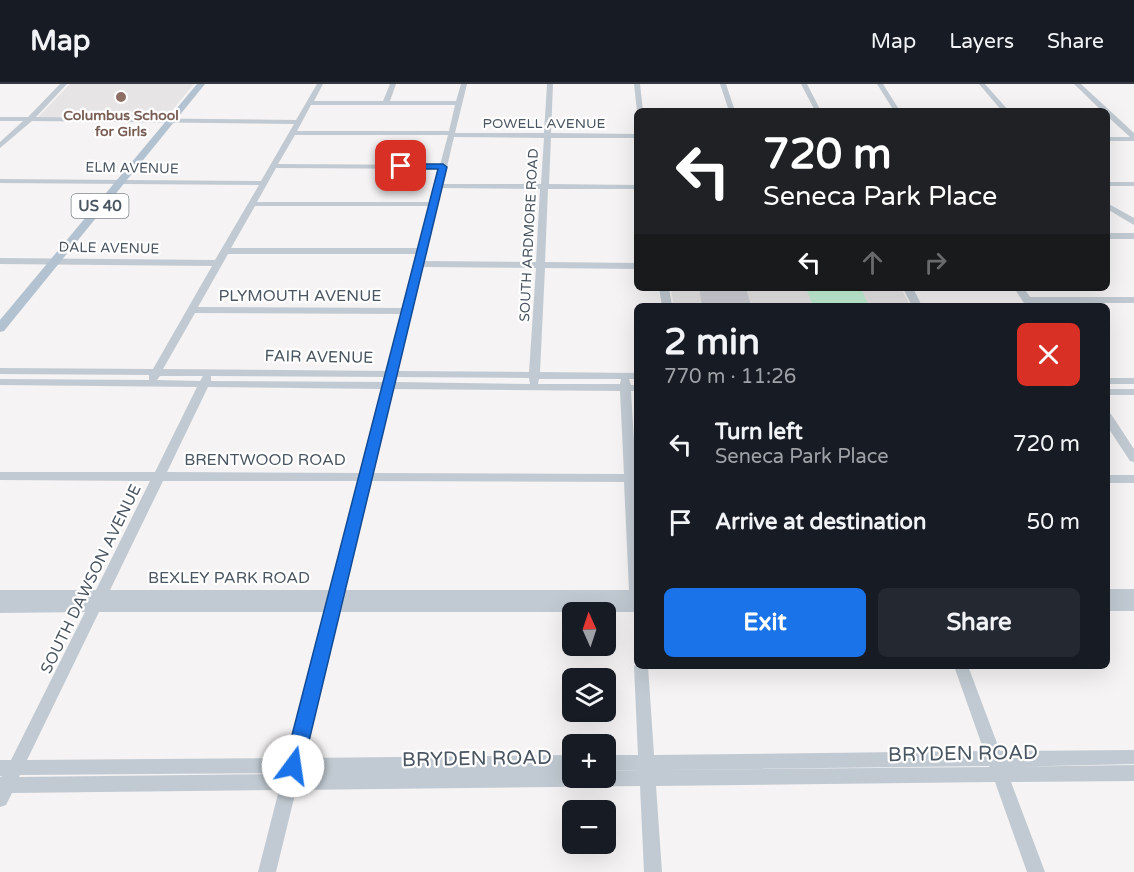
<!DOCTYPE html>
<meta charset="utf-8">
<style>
body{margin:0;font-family:"Varela Round",sans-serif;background:#242831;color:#f1f3f6;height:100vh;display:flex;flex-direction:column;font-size:22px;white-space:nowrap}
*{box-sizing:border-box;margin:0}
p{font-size:20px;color:#9ea1a6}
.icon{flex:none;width:33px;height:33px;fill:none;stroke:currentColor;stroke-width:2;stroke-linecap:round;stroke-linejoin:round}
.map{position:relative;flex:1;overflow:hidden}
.side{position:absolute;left:634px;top:219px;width:476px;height:366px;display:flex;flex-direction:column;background:#171b24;border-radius:9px;box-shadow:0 6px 24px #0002}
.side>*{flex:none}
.hud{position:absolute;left:634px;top:24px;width:476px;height:183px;border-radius:9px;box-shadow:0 6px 24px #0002;background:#202124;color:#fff;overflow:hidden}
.needle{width:39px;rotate:357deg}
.buttons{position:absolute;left:562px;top:518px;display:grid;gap:12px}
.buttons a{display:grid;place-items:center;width:54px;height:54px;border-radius:9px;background:#171b24;box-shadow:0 6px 24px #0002;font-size:30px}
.pin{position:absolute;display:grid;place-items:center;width:51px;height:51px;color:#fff;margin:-26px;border-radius:12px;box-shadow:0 3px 9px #0006}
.me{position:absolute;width:66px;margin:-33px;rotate:14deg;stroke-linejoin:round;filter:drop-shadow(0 0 4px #0008)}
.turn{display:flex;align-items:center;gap:21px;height:126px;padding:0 30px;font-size:27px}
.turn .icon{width:78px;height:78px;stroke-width:2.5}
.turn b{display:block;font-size:42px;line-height:51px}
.lanes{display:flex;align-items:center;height:57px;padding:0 30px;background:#0003;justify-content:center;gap:30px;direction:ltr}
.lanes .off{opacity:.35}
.round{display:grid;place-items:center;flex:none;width:63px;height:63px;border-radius:9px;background:#242831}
.head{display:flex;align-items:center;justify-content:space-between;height:102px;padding:0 30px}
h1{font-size:36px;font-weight:700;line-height:45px}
.primary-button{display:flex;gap:12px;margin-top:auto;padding:12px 30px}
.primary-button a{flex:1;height:69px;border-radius:9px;background:#1a73e8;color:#fff;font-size:24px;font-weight:700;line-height:69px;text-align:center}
.primary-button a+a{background:#242831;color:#f1f3f6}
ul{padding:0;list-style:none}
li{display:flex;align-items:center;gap:18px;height:78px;padding:0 30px}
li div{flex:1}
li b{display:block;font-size:22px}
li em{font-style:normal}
header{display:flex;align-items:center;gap:36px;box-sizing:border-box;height:84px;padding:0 30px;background:#171b24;border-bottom:2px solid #363941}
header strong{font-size:28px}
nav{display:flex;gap:33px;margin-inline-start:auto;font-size:21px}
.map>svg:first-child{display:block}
.education{fill:#e6e4e5}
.green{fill:#c3f1d5}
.building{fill:#cdcfd5}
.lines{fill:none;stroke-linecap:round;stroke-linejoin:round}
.minor{fill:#c1cad2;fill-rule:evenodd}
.major{fill:#b3c2d1;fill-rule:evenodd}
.route{fill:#1a73e8;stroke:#114b97;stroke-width:1.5}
.education-dot{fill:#8d6e63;stroke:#fff;stroke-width:2}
.labels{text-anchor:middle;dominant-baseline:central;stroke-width:4.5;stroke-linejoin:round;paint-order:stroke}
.far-education-label{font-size:14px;font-weight:bold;fill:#785e54;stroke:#fff}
.far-street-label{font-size:14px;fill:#4a5661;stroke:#fff}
.shield{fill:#fff;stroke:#808990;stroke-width:1.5}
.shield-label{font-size:15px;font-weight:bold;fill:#4a5661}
.street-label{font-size:16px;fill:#4a5661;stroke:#fff}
.near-street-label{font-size:20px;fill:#4a5661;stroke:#fff}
</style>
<header>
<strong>Map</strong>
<nav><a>Map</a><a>Layers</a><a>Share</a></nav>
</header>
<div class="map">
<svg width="1134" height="788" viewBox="0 0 1134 788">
<rect width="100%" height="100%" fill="#f5f3f3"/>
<path class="education" d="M70,0H194L166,34L38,33Z
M671,204H901L910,222H674Z"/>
<path class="green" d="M806,204H861L869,222H813Z"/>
<path class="building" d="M699,204H746L751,222H702Z"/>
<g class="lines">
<path class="minor" d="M60,0H67L36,33L296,36L317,0H323L314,17H383L390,0H396L390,17H456L461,0H467L455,49H544L547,0H553L551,49L638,50V54H551L549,100L638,101V105H548L545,178L638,179V185L545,184L540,288L638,289V295H629L631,301H638V307H631L636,390H638V528H339L304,674L573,671V687L300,690L573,687V693H606V687L639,686L606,687V671H638L634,582L638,577V582H648L654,671L984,667L954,582H968L1000,667L1134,666V680L1006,683L1134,681V697L1011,698L1045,788H1027L995,698L656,702L662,788H644L640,702L296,706L276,788H258L279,706L12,709L6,721L0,723V693L3,692H0V676H11L85,528L0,529V506H96L150,397L0,396V388H155L197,303L0,301V295L149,296V291L0,290V284L153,285L212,182L0,180V174L215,176L259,101L0,99V95L261,97L294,40L32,37L0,64V58L23,37H0V33H28ZM311,21H455L449,47H297ZM295,51H448L440,81L278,80ZM454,53L544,54L541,100H443ZM276,84L439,85L431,118H257ZM442,104L540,105L536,178L424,177ZM255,122H429L419,164H231ZM228,170H417L403,224L198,223ZM423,183L536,184L529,288L398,287ZM195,229L402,230L387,287L163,285ZM160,292H203L200,297L157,296ZM211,292L385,293L384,298L211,297ZM396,293L529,294L530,300L395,298ZM539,295H621L620,300H538ZM208,303L382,305L361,389L167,388ZM393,305L620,307L624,390L373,389ZM163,397H359L331,506H110ZM371,397L624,398L629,506H344ZM99,528H325L288,674L27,676ZM989,682L990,683L655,686ZM284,689L283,690L19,693L20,691Z
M634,0H640L643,27H637Z
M720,0H726L735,27H729Z
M801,0H807L821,27H815Z
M877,0H883L900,27H894Z
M979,0H985L1009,27H1002Z
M1074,0H1081L1134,49V57H1107V53H1130L1107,32V27H1102Z
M1107,98H1134V102H1107Z
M1107,119L1134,134V141L1107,125Z
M1107,149H1134V155H1107Z
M659,204H669L672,222H662Z
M903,204H913L922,222H912Z
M1014,204H1024L1030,213H1134V219H1034L1036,222H1026Z
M1107,294H1134V300H1107Z
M1107,305H1134V311H1107Z
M1107,329L1111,330L1134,365V378L1130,377L1107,342Z
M1107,391H1134V399H1107Z
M1107,505H1134V527H1107Z"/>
<path class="major" d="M197,0H205L4,247L0,248V236Z"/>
</g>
<path class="route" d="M443,80L447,83L303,682L300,688L293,690L287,688L284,682L438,85H401L396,82L401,80Z"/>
<circle class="education-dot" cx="121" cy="13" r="6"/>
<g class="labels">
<g class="far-education-label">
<text x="121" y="31">Columbus School<tspan x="121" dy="16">for Girls</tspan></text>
</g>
<g class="far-street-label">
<text x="544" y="39">POWELL AVENUE</text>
<text transform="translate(132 84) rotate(1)">ELM AVENUE</text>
<text transform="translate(529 151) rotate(-87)">SOUTH ARDMORE ROAD</text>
<text transform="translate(109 164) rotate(1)">DALE AVENUE</text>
</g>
<rect class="shield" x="71.5" y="110" width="57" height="24" rx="4.5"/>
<g class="shield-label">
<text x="100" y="122">US 40</text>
</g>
<g class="street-label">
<text x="300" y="212">PLYMOUTH AVENUE</text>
<text transform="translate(319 273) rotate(1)">FAIR AVENUE</text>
<text x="265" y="376">BRENTWOOD ROAD</text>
<text x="229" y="494">BEXLEY PARK ROAD</text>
<text transform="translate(91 495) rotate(-64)">SOUTH DAWSON AVENUE</text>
</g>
<g class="near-street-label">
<text transform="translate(963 670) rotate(-1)">BRYDEN ROAD</text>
<text transform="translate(477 675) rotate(-1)">BRYDEN ROAD</text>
</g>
</g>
</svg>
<div class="buttons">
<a><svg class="needle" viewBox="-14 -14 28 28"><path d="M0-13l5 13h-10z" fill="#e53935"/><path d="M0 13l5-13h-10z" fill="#9ea1a6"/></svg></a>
<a><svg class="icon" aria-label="layers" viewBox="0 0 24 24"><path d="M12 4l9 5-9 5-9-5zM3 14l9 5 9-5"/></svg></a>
<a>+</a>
<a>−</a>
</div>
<div class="pin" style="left:401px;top:82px;background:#d93025"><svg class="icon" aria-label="arrive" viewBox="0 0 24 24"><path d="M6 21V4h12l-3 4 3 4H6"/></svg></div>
<svg class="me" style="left:293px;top:682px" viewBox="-20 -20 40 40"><circle r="19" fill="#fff"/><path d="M0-13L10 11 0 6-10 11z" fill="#1a73e8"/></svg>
<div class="hud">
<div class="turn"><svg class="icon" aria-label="left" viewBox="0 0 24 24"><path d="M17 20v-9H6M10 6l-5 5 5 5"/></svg><div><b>720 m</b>Seneca Park Place</div></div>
<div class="lanes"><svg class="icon" aria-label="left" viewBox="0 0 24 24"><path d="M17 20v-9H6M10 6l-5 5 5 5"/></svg><svg class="icon off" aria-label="ahead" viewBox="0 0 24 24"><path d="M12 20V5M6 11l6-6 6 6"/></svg><svg class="icon off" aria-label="right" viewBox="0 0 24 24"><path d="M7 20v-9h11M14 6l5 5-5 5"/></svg></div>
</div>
<section class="side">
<div class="head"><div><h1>2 min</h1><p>770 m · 11:26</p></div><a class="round" style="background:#d93025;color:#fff"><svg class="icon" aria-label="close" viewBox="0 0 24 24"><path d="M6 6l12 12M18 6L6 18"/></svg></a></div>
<ul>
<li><svg class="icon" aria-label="left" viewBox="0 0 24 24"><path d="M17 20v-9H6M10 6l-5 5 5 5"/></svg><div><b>Turn left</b><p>Seneca Park Place</p></div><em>720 m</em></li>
<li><svg class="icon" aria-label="arrive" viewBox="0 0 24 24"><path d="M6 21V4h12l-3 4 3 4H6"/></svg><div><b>Arrive at destination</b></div><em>50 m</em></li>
</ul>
<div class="primary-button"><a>Exit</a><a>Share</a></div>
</section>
</div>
